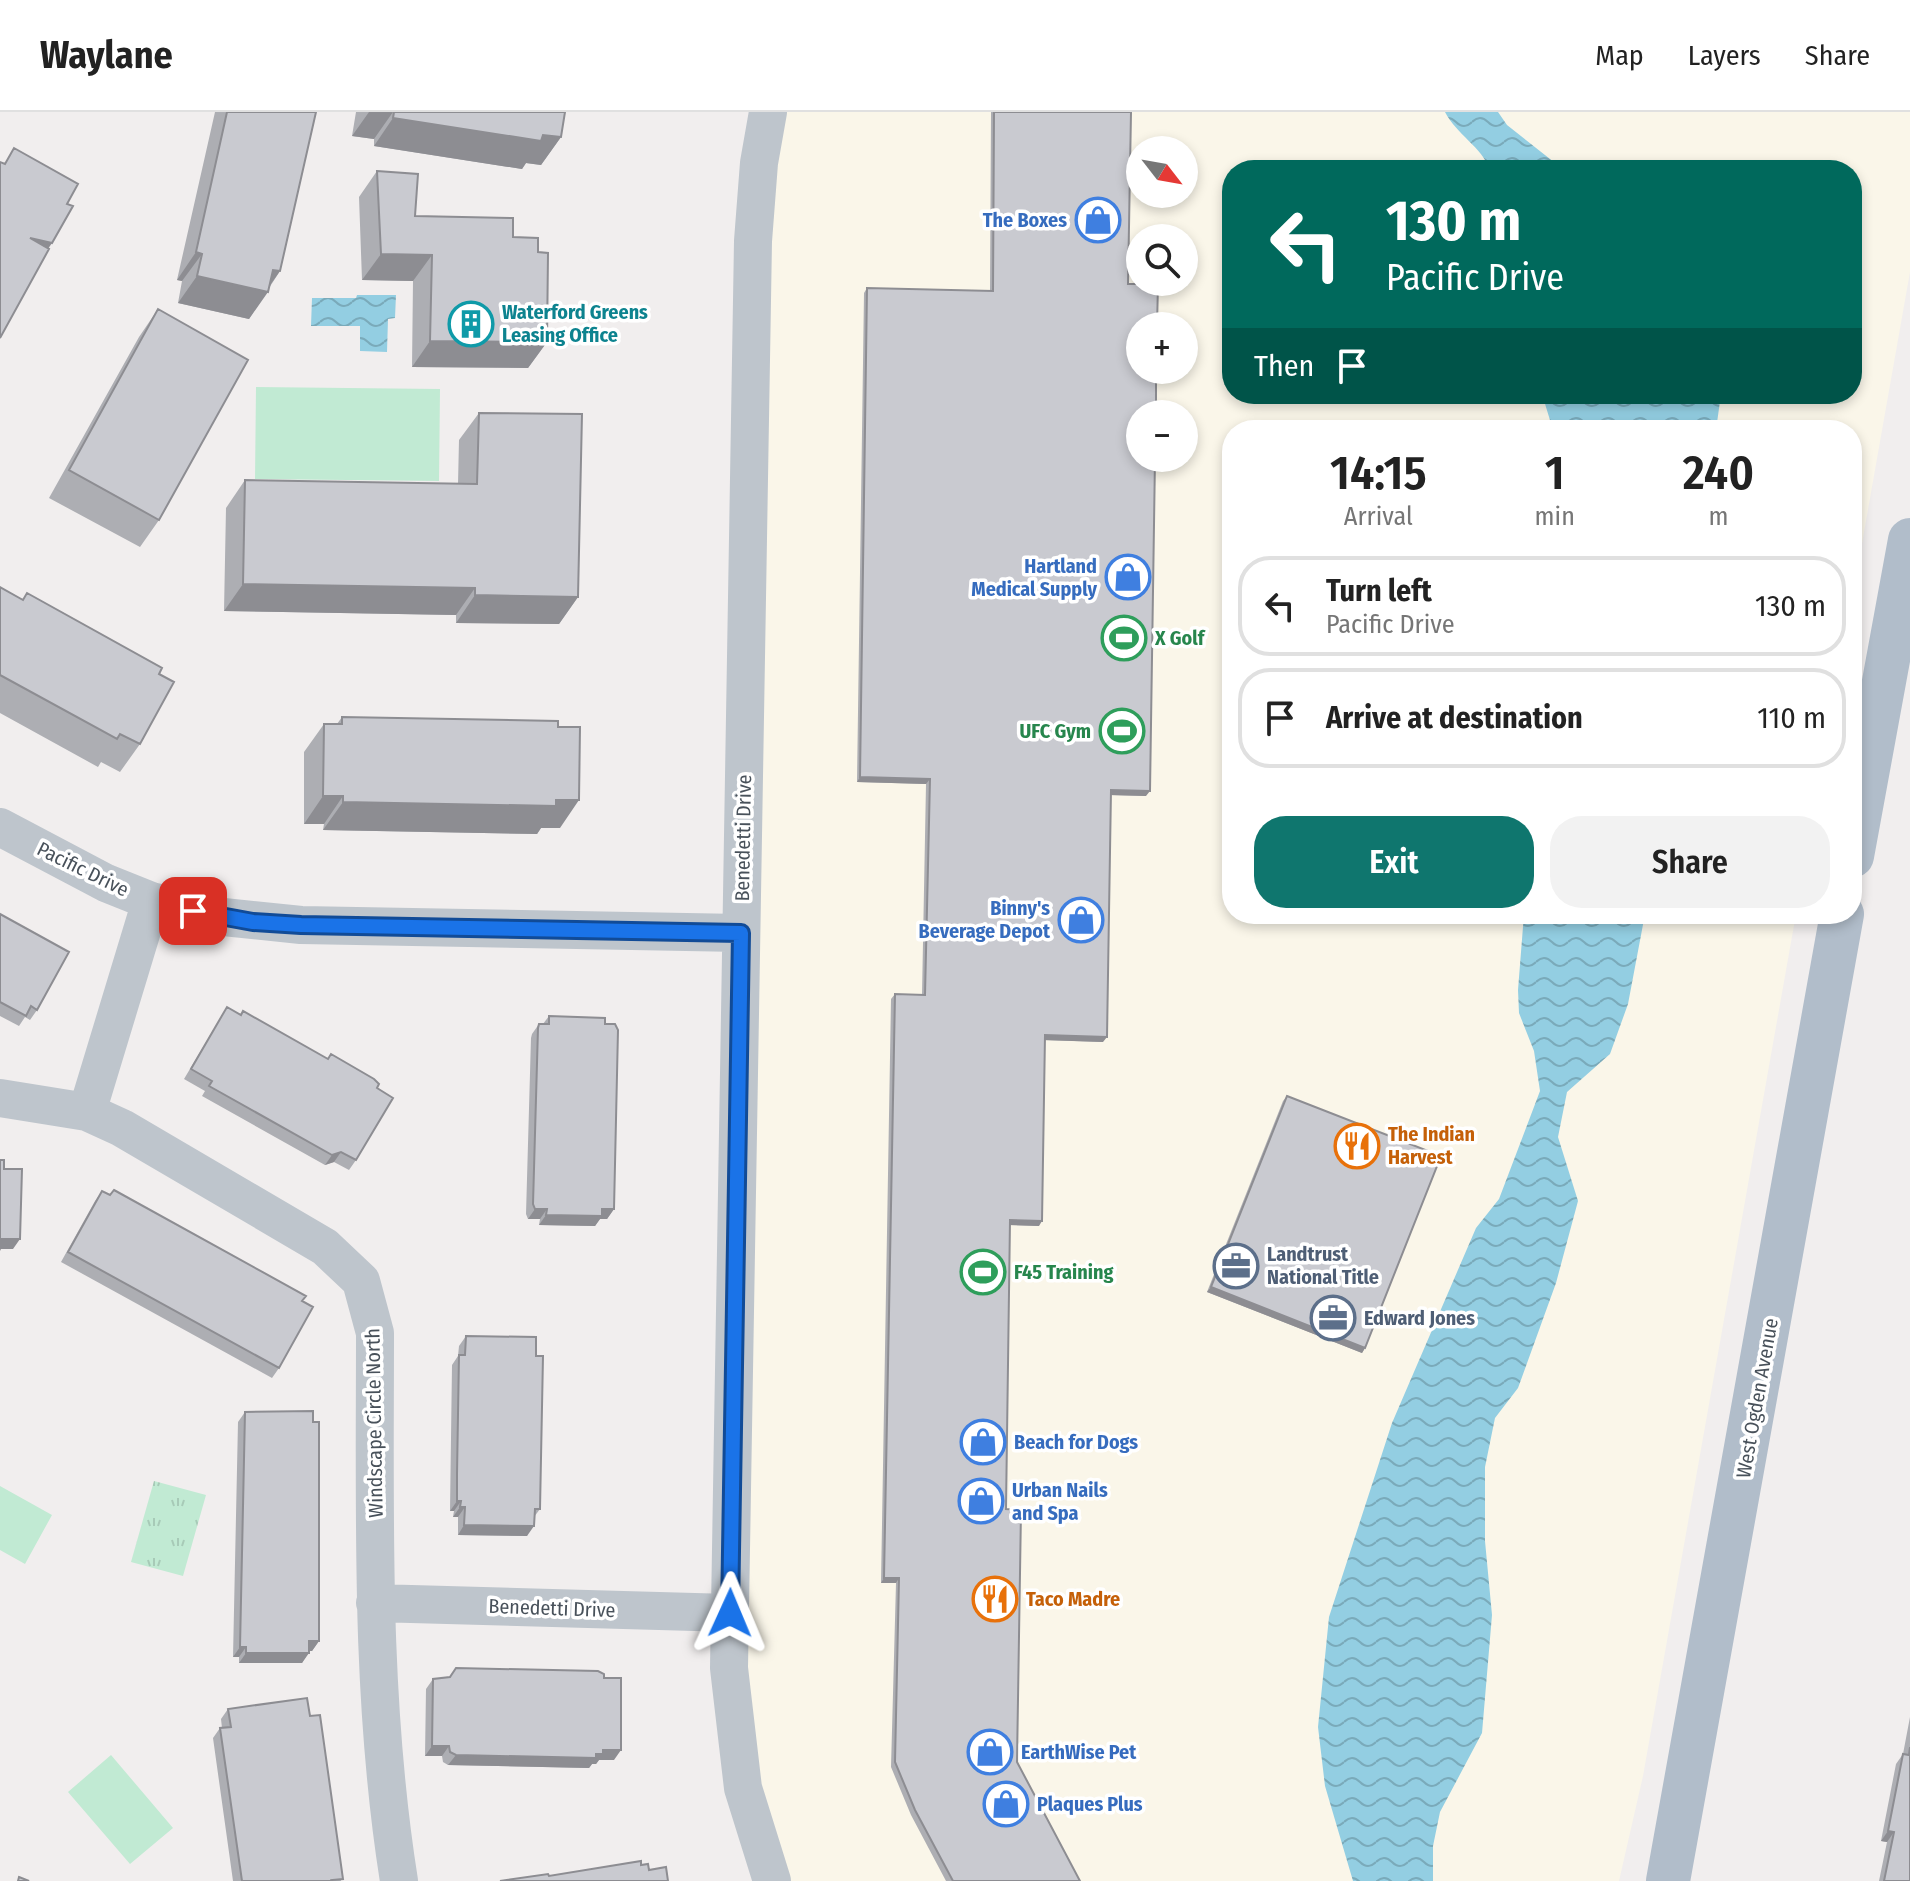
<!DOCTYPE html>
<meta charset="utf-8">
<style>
body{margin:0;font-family:"Fira Sans Condensed",sans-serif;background:#f2f2f2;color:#222;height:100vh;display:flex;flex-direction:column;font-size:30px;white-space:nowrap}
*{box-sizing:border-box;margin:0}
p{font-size:26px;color:#767676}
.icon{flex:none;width:44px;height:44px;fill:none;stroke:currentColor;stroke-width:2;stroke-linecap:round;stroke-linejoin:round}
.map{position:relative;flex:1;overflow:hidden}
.panel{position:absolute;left:1222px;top:308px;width:640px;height:504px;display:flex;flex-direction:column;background:#fff;border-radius:32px;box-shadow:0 4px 12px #0003}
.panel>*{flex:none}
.top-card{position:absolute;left:1222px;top:48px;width:640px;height:244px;border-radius:32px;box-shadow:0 4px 12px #0003;background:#00695c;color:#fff;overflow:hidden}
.needle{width:52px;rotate:121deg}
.fabs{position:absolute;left:1126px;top:24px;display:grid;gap:16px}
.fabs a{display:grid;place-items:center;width:72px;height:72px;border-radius:50%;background:#fff;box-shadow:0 4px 12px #0003;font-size:40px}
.pin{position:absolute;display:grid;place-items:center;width:68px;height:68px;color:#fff;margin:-34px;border-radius:16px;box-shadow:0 4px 12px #0006}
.me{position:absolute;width:88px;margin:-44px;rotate:1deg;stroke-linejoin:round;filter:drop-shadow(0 0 6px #0008)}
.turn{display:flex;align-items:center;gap:28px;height:168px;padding:0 32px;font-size:36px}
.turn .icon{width:104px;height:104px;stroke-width:2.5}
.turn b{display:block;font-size:56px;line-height:68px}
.then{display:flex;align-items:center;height:76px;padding:0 32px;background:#0003;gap:16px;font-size:30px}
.eta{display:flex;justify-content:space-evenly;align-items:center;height:136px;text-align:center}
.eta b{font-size:48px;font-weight:600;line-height:56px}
.action{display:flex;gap:16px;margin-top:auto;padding:16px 32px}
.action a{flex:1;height:92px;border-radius:32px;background:#0f766e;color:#fff;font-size:32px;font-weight:600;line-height:92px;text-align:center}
.action a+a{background:#f2f2f2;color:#222}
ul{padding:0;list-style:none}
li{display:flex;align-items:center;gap:24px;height:100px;margin:0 16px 12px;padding:0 16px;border:4px solid #e0e0e0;border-radius:32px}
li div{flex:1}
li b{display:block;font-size:30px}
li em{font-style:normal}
header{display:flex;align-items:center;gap:48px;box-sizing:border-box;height:112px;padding:0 40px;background:#fff;border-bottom:2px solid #e0e0e0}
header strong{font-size:38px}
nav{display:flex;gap:44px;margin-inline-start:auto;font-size:28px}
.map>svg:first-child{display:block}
.commercial{fill:#faf6e9;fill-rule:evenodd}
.park{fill:url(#park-tufts)}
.pitch{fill:#c1ead3}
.water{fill:url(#water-waves)}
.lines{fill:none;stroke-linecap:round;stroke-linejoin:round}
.minor{stroke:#bec5cc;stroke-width:38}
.major{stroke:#b1bdca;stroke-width:44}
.wall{fill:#adaeb3}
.shaded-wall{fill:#8d8d92}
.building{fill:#c9cad0;stroke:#8d8d92;stroke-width:2}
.route-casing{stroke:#114b97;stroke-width:20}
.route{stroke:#1a73e8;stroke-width:14}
.labels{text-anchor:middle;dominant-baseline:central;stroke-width:7;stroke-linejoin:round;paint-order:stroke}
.shop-label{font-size:20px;font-weight:bold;fill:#366cbe;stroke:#fff;text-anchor:start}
.culture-label{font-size:20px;font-weight:bold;fill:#0d838f;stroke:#fff;text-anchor:start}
.leisure-label{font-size:20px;font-weight:bold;fill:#27864d;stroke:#fff;text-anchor:start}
.street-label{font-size:20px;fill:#48515a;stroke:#fff}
.food-label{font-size:20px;font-weight:bold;fill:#c56008;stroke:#fff;text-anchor:start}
.service-label{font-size:20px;font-weight:bold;fill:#4e5e75;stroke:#fff;text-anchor:start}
</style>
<header>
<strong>Waylane</strong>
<nav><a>Map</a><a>Layers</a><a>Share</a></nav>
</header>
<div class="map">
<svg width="1910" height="1769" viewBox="0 0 1910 1769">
<defs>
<pattern id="park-tufts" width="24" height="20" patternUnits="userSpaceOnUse" patternTransform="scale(2)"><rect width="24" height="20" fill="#c1ead3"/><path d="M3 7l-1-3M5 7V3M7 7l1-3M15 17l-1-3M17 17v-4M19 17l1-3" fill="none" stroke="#a7cab7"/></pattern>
<pattern id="water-waves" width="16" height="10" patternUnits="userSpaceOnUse" patternTransform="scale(2)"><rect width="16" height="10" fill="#93cee2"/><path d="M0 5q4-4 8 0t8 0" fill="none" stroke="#7aaaba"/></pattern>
</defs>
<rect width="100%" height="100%" fill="#f1eeee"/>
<path class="commercial" d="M759,0H1910V160L1852,488V318H1232V802H1796L1643,1664L1619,1769H772L741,1660ZM1140,38H1184V82H1140ZM1232,58H1852V282H1232ZM1140,126H1184V170H1140ZM1140,214H1184V258H1140ZM1140,302H1184V346H1140Z"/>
<path class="park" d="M154,1369L206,1383L183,1464L131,1450Z"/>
<path class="pitch" d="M256,275L440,277L439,369L255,367Z
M0,1374L52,1403L25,1452L0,1438Z
M111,1643L173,1716L130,1752L68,1680Z"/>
<path class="water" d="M1445,0H1498L1507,13L1564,58H1490C1482,35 1456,22 1445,0Z
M357,183H396L395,206L388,207L387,240L360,239V214H311L312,186H356Z
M1542,282H1721L1716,318H1553Z
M1524,802H1645L1628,892L1610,942L1567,980L1558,1025L1578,1089L1556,1171L1518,1276L1495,1306L1485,1355V1429L1492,1503L1482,1621L1440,1700L1433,1734V1769H1353L1325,1674L1318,1615L1329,1505L1392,1311L1476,1116L1499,1087L1540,979L1534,939L1519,901L1518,878Z"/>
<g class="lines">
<path class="minor" d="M768,0L759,51L753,129L729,1556L743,1676L772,1769
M0,715L106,771L151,789L214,804L301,813L741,821
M0,986L87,1000L122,1016L325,1135L361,1169L375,1221C375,1404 370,1587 399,1769
M87,1000L151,789
M375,1491L730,1501"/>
<path class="major" d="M1852,744L1910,428
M1668,1769L1842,802"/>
</g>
<path class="wall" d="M215,0H316L280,159L249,207L178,191L182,169L177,168Z
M356,0H565L561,25L541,53L526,51L522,57L374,34V27L352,24Z
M991,0H1131L1128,172L1146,684L1111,683L1103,930L1045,928L1039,1114L1010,1113L1006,1397L1017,1650L1080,1769H946L911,1703L891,1655L896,1471H881L891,887L895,882L922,883L926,672L857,670L864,181L867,176L990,179Z
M377,59L415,104L513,125L538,140L547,230L528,256L412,255L413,169L362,168L359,85Z
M158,197L159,408L140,435L49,386L139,225Z
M479,301L578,485L559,512L456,511V503L224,499L226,396L245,368L458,372L459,328Z
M0,475L159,562L140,632L120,660L101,650L98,655L0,601Z
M342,605L560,716H541L537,722L323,718L324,712H304V640L324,612H337Z
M0,802L37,898L30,908L25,905L19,914L0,904Z
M227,895L377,976L356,1048L349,1058L334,1050L325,1053L202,984L205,979L184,967Z
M549,904L614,1097L607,1107H600L595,1114L539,1113L540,1107H528L526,1102L531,926L532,922L539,912H543Z
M1287,984L1365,1236L1362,1241L1207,1180L1283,989Z
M102,1079L302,1189L279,1256L272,1266L61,1150L95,1089Z
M466,1224L536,1244L540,1397L534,1405L527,1424L458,1423V1405H453L454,1399H450L452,1253L458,1244L459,1234Z
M245,1300L319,1529L312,1539H309L302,1551H239V1545H233L238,1310Z
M456,1556L614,1648H599L596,1652H592L589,1656L448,1653L443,1650L442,1644H425L426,1577L433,1567L449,1565Z
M228,1597L310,1604L341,1769H233L213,1626L220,1616H222L221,1607Z
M1910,1605V1769H1879L1887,1730L1881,1729L1896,1652L1903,1642Z"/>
<path class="shaded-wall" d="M369,0H393L374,27L352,24Z
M393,6L543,23L561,25L541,53L526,51L522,57L374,34Z
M30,126L52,131L33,159Z
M196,140L202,142L182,169L177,168Z
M381,142L432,143L413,169L362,168Z
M273,158L280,159L266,179L268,180L249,207L178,191L197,164Z
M430,229L547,230L528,256L412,255Z
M243,472L475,476L456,503L224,499Z
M475,483L578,485L559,512L456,511Z
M860,665L930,667L926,672L857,670Z
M1111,678L1150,679L1146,684L1108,683Z
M323,684H343L324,712H304Z
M579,688L560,716H541L537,722L323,718L343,690Z
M1045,923L1107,925L1103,930L1041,928Z
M341,1040L334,1050L325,1053L332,1043Z
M535,1097H547L540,1107H528Z
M602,1097H614L607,1107H600L595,1114L539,1113L546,1103Z
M1010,1108L1042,1109L1039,1114L1007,1113Z
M2,1127H20L13,1137H1L0,1139V1130Z
M1211,1175L1365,1236L1362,1241L1207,1180Z
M457,1389H461L454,1399H450Z
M460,1395H465L458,1405H453Z
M464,1413L534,1414L527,1424L458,1423Z
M884,1466H899L896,1471H881Z
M309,1529H319L312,1539H302Z
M240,1535H246L239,1545H233Z
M246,1541H309L302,1551H239Z
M432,1634H449L442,1644H425Z
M603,1638H621L614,1648H599L596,1652H592L589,1656L448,1653L456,1643L596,1642Z
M1888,1719L1894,1720L1887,1730L1881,1729Z"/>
<path class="building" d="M227,0H316L280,159L273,158L268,180L197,164L202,142L196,140Z
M394,0H565L561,25L543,23L541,29L393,6Z
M994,0H1131L1128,172H1158L1157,214H1140V258H1156V302H1140V346H1155L1150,679L1111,678L1107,925L1045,923L1042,1109L1010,1108L1006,1397L1021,1398L1017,1650L1080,1769H953L915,1698L895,1650L899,1466H884L895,882L925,883L930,667L860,665L867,176L993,179Z
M14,36L78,72L67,92L73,94L52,131L30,126L49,137L0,226V50L5,52Z
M377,59L418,62L415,104L513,106V125L538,126V140L548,141L547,230L430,229L432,143L381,142Z
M158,197L248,248L159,408L69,358Z
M479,301L582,302L578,485L475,483V476L243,472L245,368L477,372Z
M0,475L23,488L27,481L162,556L159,562L174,570L140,632L120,622L117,627L0,563Z
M342,605L558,609V615H580L579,688H556V694L343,690V684H323L324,612H342Z
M0,802L69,840L37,898L31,894L26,904L0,890Z
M227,895L241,903L243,899L328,947L331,942L374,967L379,972L377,976L393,986L356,1048L341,1040L332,1043L209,974L212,969L191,957Z
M549,904L605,906V912H615L618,918L614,1097H602V1104L546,1103L547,1097H535L533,1092L538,916L539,912H549Z
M1287,984L1441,1044L1365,1236L1211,1175Z
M0,1048H4V1057H22L20,1127H2V1136H0Z
M114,1078L306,1184L302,1189L313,1195L279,1256L68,1140L102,1079L110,1083Z
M466,1224L536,1225V1244H543L540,1397H535L534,1414L464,1413L465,1395H460L461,1389H457V1362L459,1243H465Z
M313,1299V1310H319V1529H309V1541H246V1535H240L245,1300Z
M456,1556L598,1559L604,1562V1566H621V1638H603V1642H596V1646L456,1643L450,1640L449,1634H432L433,1567L450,1565Z
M307,1586L310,1604L320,1603L343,1767L332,1768L333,1769H242L220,1616L231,1615L228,1597Z
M1910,1635V1769H1884L1894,1720L1888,1719L1903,1642L1909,1643Z
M641,1749V1753L648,1752L649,1758L666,1755L668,1769H500L548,1762L549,1764Z
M19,1765L29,1769H18Z"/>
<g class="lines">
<g class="route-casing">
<path id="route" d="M193,799L253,810L301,813L741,821L730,1501"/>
</g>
<use href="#route" class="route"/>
</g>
<defs>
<g id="shop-ring" transform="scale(2.3)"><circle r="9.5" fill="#fff" stroke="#3f7fe0" stroke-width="1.5"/><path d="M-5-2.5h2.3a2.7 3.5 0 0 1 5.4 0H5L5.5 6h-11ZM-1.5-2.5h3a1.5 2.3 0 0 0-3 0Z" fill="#3f7fe0"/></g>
<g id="building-ring" transform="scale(2.3)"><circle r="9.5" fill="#fff" stroke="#0f9aa8" stroke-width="1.5"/><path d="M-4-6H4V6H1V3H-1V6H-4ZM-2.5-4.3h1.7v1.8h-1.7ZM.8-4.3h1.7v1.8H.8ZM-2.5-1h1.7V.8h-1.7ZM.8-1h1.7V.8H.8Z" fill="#0f9aa8"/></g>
<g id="stadium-ring" transform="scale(2.3)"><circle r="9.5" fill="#fff" stroke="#2e9e5b" stroke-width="1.5"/><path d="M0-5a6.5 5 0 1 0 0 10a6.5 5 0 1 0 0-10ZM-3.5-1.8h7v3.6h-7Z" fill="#2e9e5b"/></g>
<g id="restaurant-ring" transform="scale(2.3)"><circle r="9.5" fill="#fff" stroke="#e8710a" stroke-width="1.5"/><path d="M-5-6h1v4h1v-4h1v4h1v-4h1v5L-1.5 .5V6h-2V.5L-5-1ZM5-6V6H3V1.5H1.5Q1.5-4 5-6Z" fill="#e8710a"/></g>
<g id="office-ring" transform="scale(2.3)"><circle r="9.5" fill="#fff" stroke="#5c6f8a" stroke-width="1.5"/><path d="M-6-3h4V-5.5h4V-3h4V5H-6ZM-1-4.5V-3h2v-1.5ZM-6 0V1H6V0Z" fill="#5c6f8a"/></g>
</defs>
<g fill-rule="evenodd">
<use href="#shop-ring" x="1098" y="108"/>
<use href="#building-ring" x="471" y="212"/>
<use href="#shop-ring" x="1128" y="465"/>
<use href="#stadium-ring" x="1124" y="526"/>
<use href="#stadium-ring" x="1122" y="619"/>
<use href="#shop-ring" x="1081" y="808"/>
<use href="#restaurant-ring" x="1357" y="1034"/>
<use href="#office-ring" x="1236" y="1154"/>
<use href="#stadium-ring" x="983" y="1160"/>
<use href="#office-ring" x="1333" y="1206"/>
<use href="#shop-ring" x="983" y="1330"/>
<use href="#shop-ring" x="981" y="1389"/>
<use href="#restaurant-ring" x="995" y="1487"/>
<use href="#shop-ring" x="990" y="1640"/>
<use href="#shop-ring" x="1006" y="1692"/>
</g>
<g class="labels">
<g class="shop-label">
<text x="1067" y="108" text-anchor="end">The Boxes</text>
<text x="1097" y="454" text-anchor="end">Hartland<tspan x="1097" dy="23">Medical Supply</tspan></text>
<text x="1050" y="796" text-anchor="end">Binny's<tspan x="1050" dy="23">Beverage Depot</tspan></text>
<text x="1014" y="1330">Beach for Dogs</text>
<text x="1012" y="1378">Urban Nails<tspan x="1012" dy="23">and Spa</tspan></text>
<text x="1021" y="1640">EarthWise Pet</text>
<text x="1037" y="1692">Plaques Plus</text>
</g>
<g class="culture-label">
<text x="502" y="200">Waterford Greens<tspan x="502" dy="23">Leasing Office</tspan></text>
</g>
<g class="leisure-label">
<text x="1155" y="526">X Golf</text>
<text x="1091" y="619" text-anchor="end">UFC Gym</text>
<text x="1014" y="1160">F45 Training</text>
</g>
<g class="street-label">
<text transform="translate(743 726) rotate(-89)">Benedetti Drive</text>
<text transform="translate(83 757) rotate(26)">Pacific Drive</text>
<text transform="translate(1757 1286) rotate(-80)">West Ogden Avenue</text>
<text transform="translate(374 1311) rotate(-91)">Windscape Circle North</text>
<text transform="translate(552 1496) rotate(2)">Benedetti Drive</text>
</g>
<g class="food-label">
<text x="1388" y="1022">The Indian<tspan x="1388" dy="23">Harvest</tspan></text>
<text x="1026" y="1487">Taco Madre</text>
</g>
<g class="service-label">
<text x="1267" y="1142">Landtrust<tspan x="1267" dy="23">National Title</tspan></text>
<text x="1364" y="1206">Edward Jones</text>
</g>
</g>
</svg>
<div class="fabs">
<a><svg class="needle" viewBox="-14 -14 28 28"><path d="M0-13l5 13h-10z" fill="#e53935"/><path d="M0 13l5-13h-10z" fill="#767676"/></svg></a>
<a><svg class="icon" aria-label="search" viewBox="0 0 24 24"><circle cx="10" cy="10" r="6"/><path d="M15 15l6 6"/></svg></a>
<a>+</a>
<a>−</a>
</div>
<div class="pin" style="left:193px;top:799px;background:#d93025"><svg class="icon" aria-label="arrive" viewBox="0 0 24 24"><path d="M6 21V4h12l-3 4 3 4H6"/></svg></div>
<svg class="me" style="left:730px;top:1501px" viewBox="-20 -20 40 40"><path d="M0-17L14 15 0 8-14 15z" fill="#1a73e8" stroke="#fff" stroke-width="4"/></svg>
<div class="top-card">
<div class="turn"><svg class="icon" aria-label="left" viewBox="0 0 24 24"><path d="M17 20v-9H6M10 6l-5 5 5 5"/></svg><div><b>130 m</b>Pacific Drive</div></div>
<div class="then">Then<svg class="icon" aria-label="arrive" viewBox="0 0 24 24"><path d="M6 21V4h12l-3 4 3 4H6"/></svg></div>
</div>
<section class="panel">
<div class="eta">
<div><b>14:15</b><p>Arrival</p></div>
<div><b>1</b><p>min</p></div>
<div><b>240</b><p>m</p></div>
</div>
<ul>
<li><svg class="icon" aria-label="left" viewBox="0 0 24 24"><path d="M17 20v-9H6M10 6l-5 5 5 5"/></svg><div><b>Turn left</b><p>Pacific Drive</p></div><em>130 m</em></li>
<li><svg class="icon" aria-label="arrive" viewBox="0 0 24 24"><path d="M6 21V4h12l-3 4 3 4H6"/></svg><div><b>Arrive at destination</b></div><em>110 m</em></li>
</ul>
<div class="action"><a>Exit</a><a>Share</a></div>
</section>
</div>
